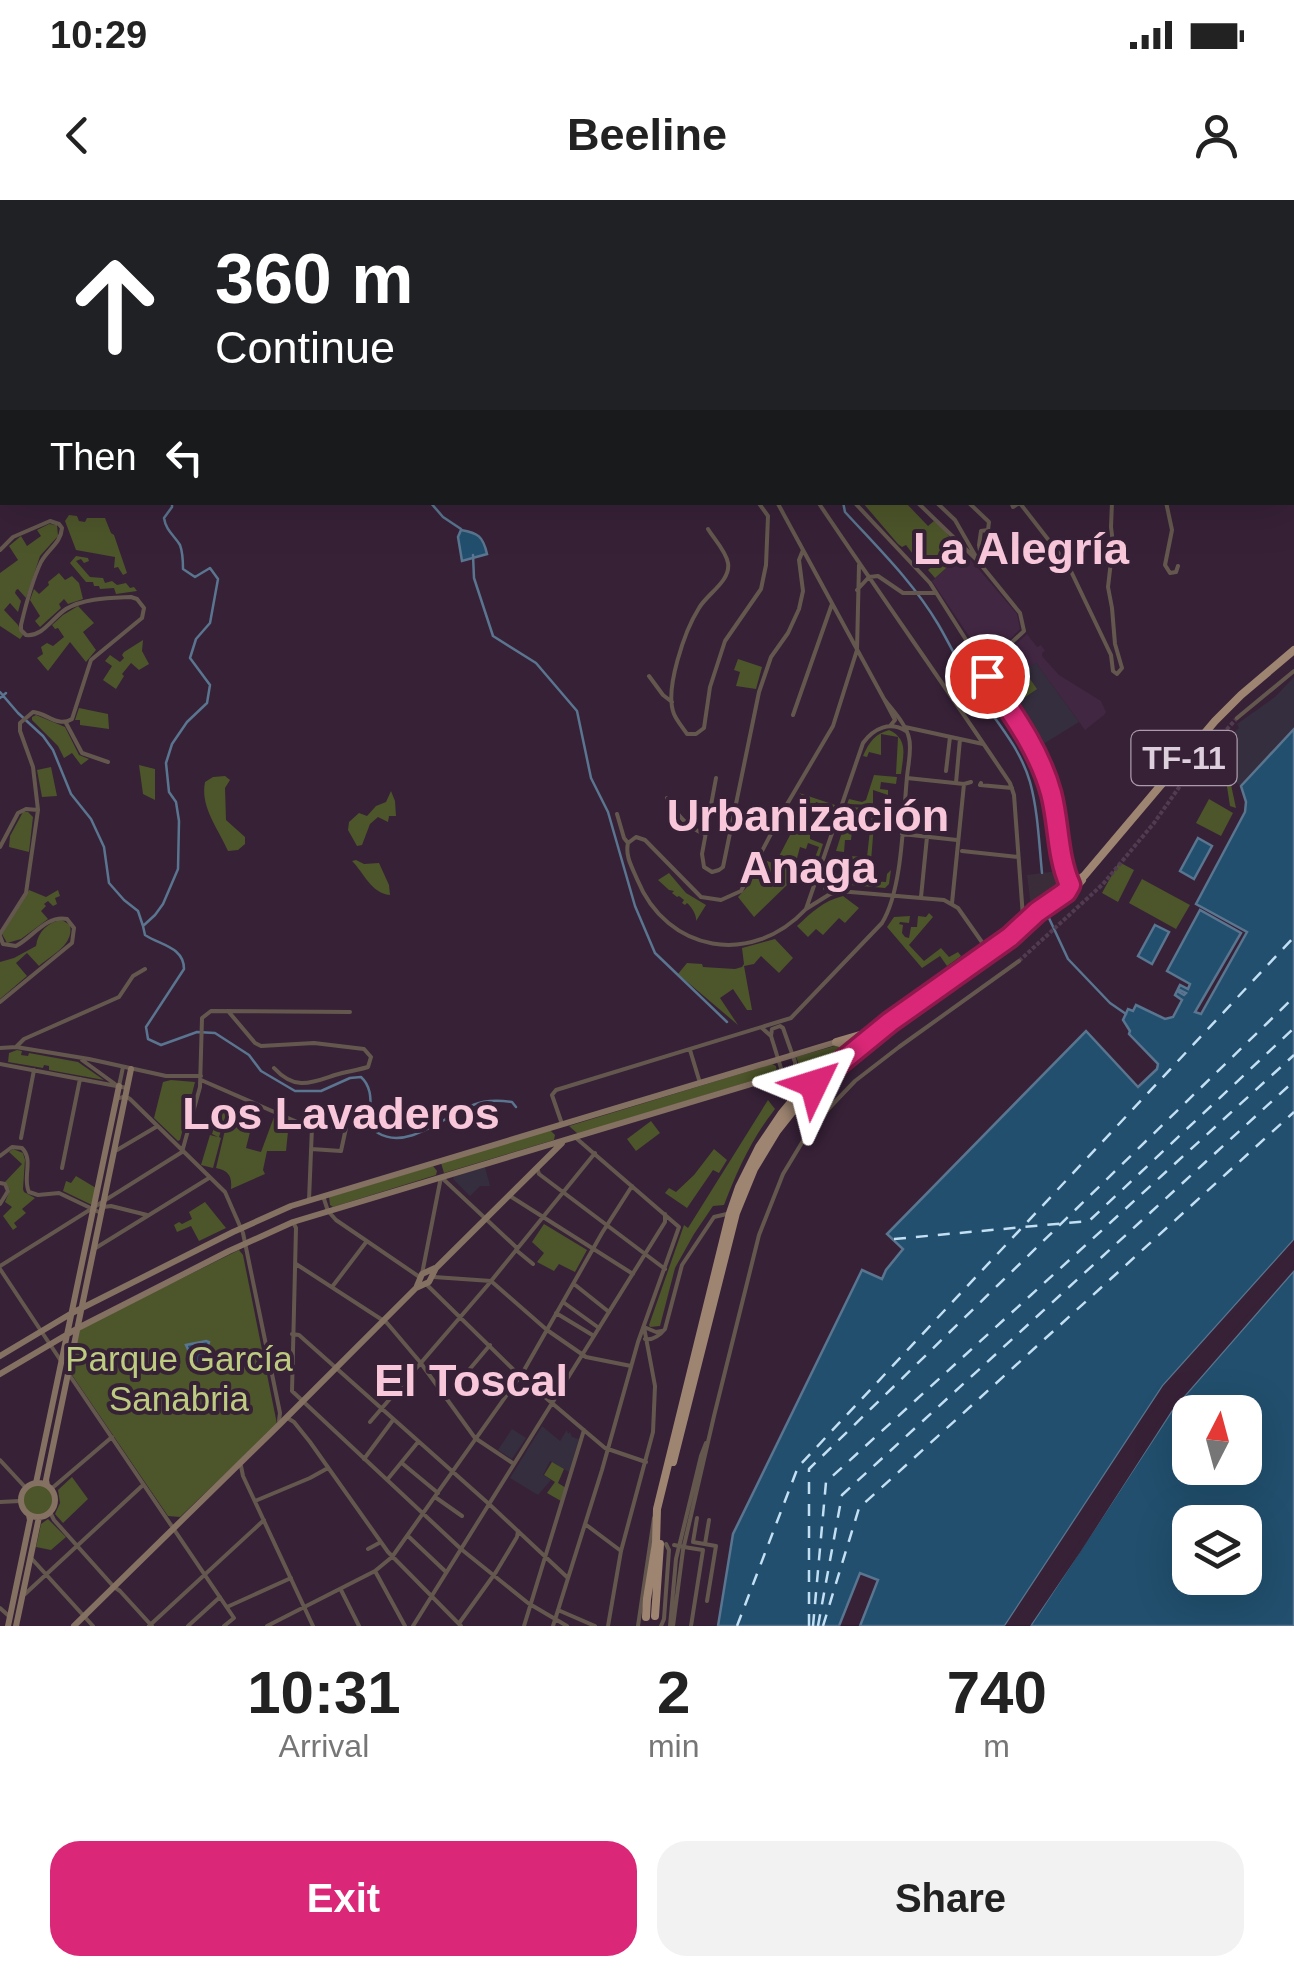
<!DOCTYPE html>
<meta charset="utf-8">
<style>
body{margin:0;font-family:Helvetica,sans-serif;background:#f2f2f2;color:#222;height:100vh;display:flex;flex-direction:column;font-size:38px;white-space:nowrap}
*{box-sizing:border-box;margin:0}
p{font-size:32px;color:#767676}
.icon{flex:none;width:55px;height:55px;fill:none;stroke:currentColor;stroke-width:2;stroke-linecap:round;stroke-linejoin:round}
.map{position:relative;height:1426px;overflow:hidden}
.panel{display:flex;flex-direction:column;background:#fff;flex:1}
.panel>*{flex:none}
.hud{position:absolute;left:0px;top:0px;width:1295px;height:305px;box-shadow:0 10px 40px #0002;background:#202124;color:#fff;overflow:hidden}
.needle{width:65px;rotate:6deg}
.buttons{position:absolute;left:1172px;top:1195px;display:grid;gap:20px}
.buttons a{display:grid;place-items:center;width:90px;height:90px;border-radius:20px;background:#fff;box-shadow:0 10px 40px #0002;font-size:50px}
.pin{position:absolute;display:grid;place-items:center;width:85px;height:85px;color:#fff;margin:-42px;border:5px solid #fff;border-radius:50%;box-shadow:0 2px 10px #0007}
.me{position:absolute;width:110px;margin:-55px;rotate:49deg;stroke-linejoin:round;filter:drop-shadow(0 0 8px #0008)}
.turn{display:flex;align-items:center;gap:35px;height:210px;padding:0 50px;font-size:45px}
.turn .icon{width:130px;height:130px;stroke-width:2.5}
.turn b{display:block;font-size:70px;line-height:85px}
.then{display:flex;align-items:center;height:95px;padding:0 50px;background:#0003;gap:20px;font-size:38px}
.eta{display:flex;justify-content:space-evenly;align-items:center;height:170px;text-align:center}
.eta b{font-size:60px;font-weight:700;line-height:70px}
.button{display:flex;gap:20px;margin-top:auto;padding:20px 50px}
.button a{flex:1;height:115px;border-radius:30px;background:#db2777;color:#fff;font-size:40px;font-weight:700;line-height:115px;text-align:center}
.button a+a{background:#f2f2f2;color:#222}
.status{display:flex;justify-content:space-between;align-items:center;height:70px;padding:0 50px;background:#fff;direction:ltr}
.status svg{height:28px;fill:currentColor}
header{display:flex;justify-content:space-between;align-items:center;height:130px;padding:0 50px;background:#fff;font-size:45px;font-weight:700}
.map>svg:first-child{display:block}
.commercial{fill:#3a2c39}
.built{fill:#422742}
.education{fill:#352e3e}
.green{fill:#4d552a}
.water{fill:#214f6d;stroke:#5a758f;stroke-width:2.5;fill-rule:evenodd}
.pier{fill:#372137}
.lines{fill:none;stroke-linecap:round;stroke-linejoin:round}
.stream{stroke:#5a758f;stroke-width:2.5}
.ferry{stroke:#c3dff3;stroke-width:2.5;stroke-dasharray:12 10;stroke-linecap:butt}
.street-tunnel{stroke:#503b50;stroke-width:4;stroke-dasharray:4 2;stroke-linecap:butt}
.street{stroke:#64584e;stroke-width:4}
.secondary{stroke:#857162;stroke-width:6}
.primary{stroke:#9e8571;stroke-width:8}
.street-bridge{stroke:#64584e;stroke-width:4}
.route-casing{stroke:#8e194d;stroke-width:25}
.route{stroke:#db2777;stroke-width:18}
.labels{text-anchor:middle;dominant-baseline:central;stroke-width:8;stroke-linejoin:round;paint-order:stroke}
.shield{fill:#372137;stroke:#ac9bab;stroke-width:2.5}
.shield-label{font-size:32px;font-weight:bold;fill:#decfdd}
.park-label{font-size:35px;fill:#bccb7f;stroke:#372137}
.district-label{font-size:45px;font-weight:bold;fill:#f8c7da;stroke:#372137}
</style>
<div class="status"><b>10:29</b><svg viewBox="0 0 49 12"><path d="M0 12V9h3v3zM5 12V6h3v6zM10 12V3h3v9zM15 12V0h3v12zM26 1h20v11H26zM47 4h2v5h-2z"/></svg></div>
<header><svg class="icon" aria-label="back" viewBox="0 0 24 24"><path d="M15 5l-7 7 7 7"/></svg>Beeline<svg class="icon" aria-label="person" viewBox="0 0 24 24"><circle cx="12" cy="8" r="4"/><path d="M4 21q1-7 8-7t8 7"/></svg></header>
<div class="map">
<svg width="1294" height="1426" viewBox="0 0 1294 1426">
<rect width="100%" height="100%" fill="#372137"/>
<path class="commercial" d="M1057,671L1063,687L1031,707L1027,675Z"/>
<path class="built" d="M964,352L1017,414L1020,429L987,463L932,381Z
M1027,434L1037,447L1041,445L1045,451L1042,453V456L1059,475L1101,501L1106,512L1104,515L1085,530L1036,463L1024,471L1010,450Z"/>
<path class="education" d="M1010,450L1024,470L1036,463L1079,522L1040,546L991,468Z
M1294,477V529L1241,586L1208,563L1210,554L1239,528L1237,524L1275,497Z
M485,967L490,986H480L470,996L453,979L454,976Z
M542,1226L560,1241L567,1230L568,1234L570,1232L572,1237L579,1239L569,1272L550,1261L543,1275L551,1280L538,1295L510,1278Z
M512,1229L526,1238L512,1259L498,1250Z"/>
<path class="green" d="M863,303H906L928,326L934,321L943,328L954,343L922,366L906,345L902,347L898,344Z
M69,315L77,316L79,321L85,322L87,318H105L111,333L114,335L127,373L123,375L118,367L114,368L115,357L76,350L65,321Z
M49,324L57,325L58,336L40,356L26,398L18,389L16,390L15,393L21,401L18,412L10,403L4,410L18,425L23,435L20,439L0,426V373L18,360L9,346L21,336L27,346L41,336L37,330Z
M957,344L963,353L935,378L928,370Z
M76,356L88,358L89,361L84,363L81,359L76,361L90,377L103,378L105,383L112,381L117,385L126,383L130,388L134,387L137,391L116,394L114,388L100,389L99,386H94L93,382H86L70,363Z
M59,373L65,380L72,376L79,383L83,399L68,404L64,399L59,404L61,408L40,427L35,421L40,416L30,400L34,389L39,394L49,385L48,382Z
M78,406L94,423L83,432L96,450L86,462L70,442L48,471L37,458L43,454L41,447L47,443L53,446L64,437L58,428L55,429L52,425L63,415Z
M143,440L142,451L149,464L139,470L131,463L122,474L124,476L116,489L103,480L112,466L105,461L110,455L120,462L124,458L122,455L124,452Z
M1010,450L1037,489L1014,505L991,468Z
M738,459L762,467L756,489L736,486L740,472L734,470Z
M79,508L108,514L109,529L80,525V520H75Z
M36,515L65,527L79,555L89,559L81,565L72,553L64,558L58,546L32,520V517Z
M889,530C909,539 903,556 901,574H896L898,537L881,534V555L869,552L867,557L863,556C869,542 875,534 889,530Z
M1222,545L1210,555L1236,580H1230L1236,608L1230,606L1226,580L1217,574L1211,576L1210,568L1203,550Z
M139,565L155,569V600L143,594Z
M51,567L57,596L42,597L37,570Z
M874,575L897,577L896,584L881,582L880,589L888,590V595L873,590V605L847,604L849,599L862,602L866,600Z
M225,576L230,580L225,588L226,620L245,637V644L238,650L228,651C218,628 200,607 205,582L213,577Z
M391,591L395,601L396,616H389L388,622L378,617L370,624L362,645L357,646L348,630L349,622L359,613L367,616L376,606L386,602Z
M799,593L835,605L834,608L816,602L803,632L810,635V639L823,644L814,673L810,671L819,647L808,643L806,649L800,647L792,677L788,681L789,683L754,717L738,697L747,687L762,659L775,664L802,612H805L807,598Z
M1209,599L1233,613L1221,636L1196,623Z
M850,607L897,610V618L875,612L871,661L847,659L848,656L867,657L872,612L854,611L851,640H845L844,652L836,651Z
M23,612H28L33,617L29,652L9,647L10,636Z
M356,660L364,664L379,663L389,685L390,695C371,693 364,673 352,661Z
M1119,662L1134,670L1118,702L1102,693Z
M829,670L834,671V679L886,682L887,674L891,670L889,684L885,688L850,685L824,690L823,689Z
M669,673L686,693L706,705L696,721C697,716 692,707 687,703L685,705L682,703L684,700L679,696L677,697L672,693L674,691L669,690L658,680Z
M1142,679L1190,705L1176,729L1129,703Z
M29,690L46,697L58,690L60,696L55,698L57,704L53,706L48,701L44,704L46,706L41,711L48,719L21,739L7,743L2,734Z
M843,696L859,708L845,723L839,718L823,735L816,729L808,737L797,726C812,712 823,701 843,696Z
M929,713L933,717L909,745L924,761L941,748L949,757L958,752L961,756L947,766L940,756L922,768L887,727L894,717L910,716L909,723L900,722L899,724L903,725L902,733L905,737L909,738L911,727H917L918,716L926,717Z
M62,720L70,725C74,745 53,754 39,766L27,753L16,763L27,776L0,799V762L14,758L36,746C38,731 48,722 62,720Z
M775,739L793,758L779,773L761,756L754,764L744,766L752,810H747L733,789L720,798L738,825L678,774L687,763L702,764L703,767L735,769L742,767L744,764L742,748Z
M838,845L841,847L818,866L800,867L796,857Z
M17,850L22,851L21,855L28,856L29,853L78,862L104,880L49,870V866L44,865L43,868L8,862L9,853Z
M772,864L776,866L777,873L578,934L569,926Z
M171,880L195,882L180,940L178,941L154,918L163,882Z
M768,900L775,909C752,938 737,971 724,1005L713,1006L694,1034L675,1068L660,1126L650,1127L649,1125L684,1025L688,1028Z
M221,905L228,908L219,937L221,938L213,968L201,965L210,935L218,937L212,934Z
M230,909L247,913L242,929L250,932L246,948L261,952L274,917L289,922L286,951H267L263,970L265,974L231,989C232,976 229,971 216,968Z
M651,921L660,933L636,951L627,939Z
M550,930L555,935L554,940L444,973L441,963Z
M13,949L23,953L25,960L23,989L24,992L35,998L22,1009L26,1013L14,1023L17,1027L13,1030L3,1016L12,1007L5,1002L10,990L5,982L22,964L9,952Z
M714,949L727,960L719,973L713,970L687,1008L665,993L669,988L676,992L694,975Z
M433,966L437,971L436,975L333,1007L330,1005L329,997Z
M76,976L96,988L92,1005L63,991L66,981L71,983Z
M205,1002L226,1028L199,1041L191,1026L177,1032L174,1025L179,1022L182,1024L192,1019L189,1012Z
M544,1024L587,1050L575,1072L559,1064L554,1071L537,1062L544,1053L532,1042Z
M239,1050L243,1055L277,1224L180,1317L168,1316L70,1172L79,1129Z
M552,1262L564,1269L558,1283L566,1288L561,1301L547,1293L555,1282L544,1275Z
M72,1277L88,1299L63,1323L55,1314L60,1303L58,1290Z
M23 1300a15 15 0 1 1 30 0a15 15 0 1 1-30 0Z
M48,1319L66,1337L51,1350L36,1347L41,1324Z"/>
<path class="water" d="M461,330C478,333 483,336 487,354L462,361L458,337Z
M1294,529V1040L1163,1186L1005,1426H860L878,1380L860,1373L839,1426H718L733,1334L862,1070L882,1079L886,1070L903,1049L887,1034L1086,831L1138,887L1157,869L1158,864L1129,834L1130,831L1123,820L1128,809L1133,811L1136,805L1165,819L1173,817L1182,800L1175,795L1177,791L1184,795L1186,793L1178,789L1180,785L1188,789L1190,784L1167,771L1200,710L1241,733L1195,812L1201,814L1247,732L1196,704L1245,612L1246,602L1241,586Z
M1198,638L1212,646L1194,679L1180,671Z
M1155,725L1169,732L1152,764L1138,756Z
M1294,1070V1426H1030L1172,1210ZM1190,1212H1245V1268H1190ZM1190,1322H1245V1378H1190Z
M206,1141L209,1142L202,1171H198L186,1145Z"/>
<path class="pier" d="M1294,1040V1047L1167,1189L1011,1426H1005L1163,1186Z
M1294,1065V1070L1172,1210L1081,1351L1030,1426H1025L1168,1207L1249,1113Z"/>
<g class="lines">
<path class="stream" d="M229,0L230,2
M715,0V2
M16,2V0
M552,2L555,0
M0,158H2
M172,302V307L164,318C166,331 174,335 180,345C183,353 183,361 183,369L195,377L210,368L218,379L210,423L196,439L190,458L210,485L207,503L187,522L172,544L166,563L169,592L176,602L179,621L178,669L163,704L155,715L143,726L145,735C160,745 184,747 184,769L146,827L148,839L161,845L197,832L215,833L249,855L261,871L295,891H321L350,878L361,877C380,894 362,924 378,933C408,951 446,915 473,905C485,900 498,900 512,902L516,907
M430,302L443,317L461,329
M843,302L845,312C878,348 913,382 938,424C951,446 961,469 975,490C995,520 1020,547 1030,582C1038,611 1039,643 1042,673
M473,355L474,378L493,436L536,463L577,511L591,578L608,612L635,706L655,753L727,822
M0,492L18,513L43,536L53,550L71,594L91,619L104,647L109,683L124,700L138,711L143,726
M0,498L6,493
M1048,716L1068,759L1110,803L1126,814"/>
<path class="ferry" d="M894,1039L1089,1021L1294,828
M737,1426L798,1267L1294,737
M809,1426V1269L1294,797
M813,1426L826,1282L1294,855
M818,1426L842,1295L1294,881
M823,1426L859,1308L1294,912"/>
<path class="street-tunnel" d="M1019,761L1103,684L1154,623L1194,566L1237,518"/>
<path class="street" d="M730,2H734
M0,276L2,279
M0,293L2,291
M777,302L884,499L895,520L890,526
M818,302C881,396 947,489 1010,583L1014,595L1023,717
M854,302L930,383L1029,539L1051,595L1063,666L1069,685
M917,302L977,360L1020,413L1024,431L983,469
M936,302L955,320L975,355
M968,302L989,322L988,330L981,331L979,345L982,363
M1011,302L1013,307L1019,303
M1019,302L1068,365L1111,455L1113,471L1117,474L1122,468L1115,444L1112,408L1108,387L1113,344L1111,327L1112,302
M1166,302L1172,330L1165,365L1170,373L1176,372L1178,366
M708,329C714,339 726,351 728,363C731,381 707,394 699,408C685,430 664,490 674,514C677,521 683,528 687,534H696L704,528L710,487L725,441L761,389L766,365L768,316L758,302
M0,350L13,337L50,321L59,324L62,328C61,343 48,349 41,362C32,381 26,404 21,425V430L26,435C43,437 52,418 66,409C84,398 110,398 131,397L137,399L144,408L142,418L91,460L72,519C58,528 47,513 33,512L20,523V531L33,567L38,610L26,693L0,734
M859,365L857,450L833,526L783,611L741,691L721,700L701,697L645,640L636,637L628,643C625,656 632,667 637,679C667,753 752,767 806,709L863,543C874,528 890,521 906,531
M857,390L869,377L878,376L903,393H936
M649,476L663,495L672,502
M793,515L832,404
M1237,518L1294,471
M66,523L82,553L108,562
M905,527L983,544
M946,571L950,537
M716,578L702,654L704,667L712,672L719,670L723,667L759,492L771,457L788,433L799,409L803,391L799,360L803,350
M907,578L964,584L971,582
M956,583L960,539
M981,583L980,585L1012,588
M667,598C678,615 686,627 705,634
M617,614L624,638L628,643
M902,634L957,640
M0,647L18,613L26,609L38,610
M962,651L1018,657
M921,697L927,637
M952,703L964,584
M806,709L830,694L839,691L944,700L958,708L984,745
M0,736L3,744L16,746C33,737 46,715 67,719L74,728L72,743L0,802
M228,811L255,843L261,846L314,843L364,849L371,857L368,867C358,870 346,872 335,875C311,883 295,891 274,868
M762,828L771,836L789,894V901
M771,836L772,829L780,826L783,828L795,862L796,871
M16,847L24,839L119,797L133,776L145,769
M0,848L16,847L89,859L166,876H201
M690,850L700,883
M82,860L115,884
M0,864L127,888
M201,880L304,925L312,927L346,928L341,951L311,949
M119,886L123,867
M117,899L125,896L130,899L225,992L243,1033L280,1213L279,1221
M562,924L553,898L552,895L556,890L791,818L882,723C903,689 903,617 907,577C908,565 912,549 909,538C906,524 893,511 884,499
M21,938L34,870
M117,950L156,927
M0,956L12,947L22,948C34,960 22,978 29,992L38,995L59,993L101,1013
M62,968L80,879
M537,968L539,974L665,1069
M0,983L5,984L8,991L0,1004
M323,996L328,1011L336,1020L421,1078
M510,996L633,1074
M309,1000L312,927
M103,1007L111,1006L147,1015
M293,1022L296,1028L292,1191L461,1349L528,1403L567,1426
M94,1049L209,978
M516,1050L533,1064
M296,1064L387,1123L420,1162L475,1238L514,1264
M0,1066L182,952L200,887L202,818L211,811L350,812
M0,1069L61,1161
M422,1074L441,977L517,1048
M434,1077L491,1081L547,1130L586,1157L631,1166
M574,1084L609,1112
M427,1085L520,1176L605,1248L646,1262
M332,1087L367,1041
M563,1102L599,1128
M556,1113L594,1136
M644,1127L656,1132L662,1131
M292,1134L299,1135L489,1304L568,1378
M645,1139C653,1141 661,1134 665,1129L682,1065L714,1017L731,1013
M68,1173L234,1418L224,1426
M458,1183L490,1145
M289,1219L294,1222L310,1242L388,1352L461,1426
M370,1222L487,1086L595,953
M364,1259L393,1220
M0,1260L25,1287
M403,1264L438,1293
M241,1266L243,1276L313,1426
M387,1280L418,1242
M51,1289L112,1237
M435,1297L462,1316
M255,1301L310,1278L328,1268
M0,1302L20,1301
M50,1312L54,1320L114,1387L120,1391L152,1426
M697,1318L693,1342L716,1346L707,1401
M585,1324L621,1351
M408,1336L445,1371
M705,1344L709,1320
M690,1348L703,1350L691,1426
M368,1349L381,1342
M32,1359L93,1426
M375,1371L405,1426
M341,1390L359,1426
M25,1394L143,1285
M227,1407L291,1378
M0,1408L10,1417
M558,1410L595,1426
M460,1422L496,1372L517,1337L518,1331
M149,1426L264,1320
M188,1426L220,1397
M267,1426L375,1371L392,1357L523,1172L602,1033L632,986
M413,1426L665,1022V1014
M524,1426L584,1230
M553,1426L602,1270L638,1142L679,1027L576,938
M608,1426L621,1351L653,1232L655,1186L644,1127
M638,1426L654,1318
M661,1426L664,1419L669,1350L666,1344
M670,1426L676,1359L701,1256L706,1243
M673,1426L683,1350L714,1216L759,1035L783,974L812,926L855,881L899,847L1019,761"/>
<path class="secondary" d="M417,1086L422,1074L435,1068
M0,1156L72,1113L233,1032L291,1006L836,842
M0,1174L78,1128L229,1051L293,1022L781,875L801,870L819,871
M21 1300a17 17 0 1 1 34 0a17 17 0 1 1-34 0Z
M36,1283L119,886
M47,1285L46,1280L131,869
M8,1426L30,1320L29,1315
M16,1426L39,1317
M74,1426L281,1223L416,1088L429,1082L436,1068L562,943"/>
<path class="primary" d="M844,852L843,844L836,842L860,835
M673,1262L736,1013L754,969L777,931L815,883L870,837L1070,693L1082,680
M655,1416L660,1344
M646,1417L647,1399L656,1343L657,1309L730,1013L739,987L759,947L782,913L811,878L845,848L1084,676L1215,521L1241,495L1294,450"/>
<path class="street-bridge" d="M674,1345L690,1348"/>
</g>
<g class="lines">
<g class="route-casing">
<path id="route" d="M814,884L890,822L1010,737L1037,712L1066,692L1070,685C1057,656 1059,623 1051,593C1039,549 1012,513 987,476"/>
</g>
<use href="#route" class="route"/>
</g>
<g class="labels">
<rect class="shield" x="1131.5" y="531" width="105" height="54" rx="8"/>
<g class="shield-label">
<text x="1184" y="558">TF-11</text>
</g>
<g class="park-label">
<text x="179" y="1158">Parque García<tspan x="179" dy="40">Sanabria</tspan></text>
</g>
<g class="district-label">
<text x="1021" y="348">La Alegría</text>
<text x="808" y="615">Urbanización<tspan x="808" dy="52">Anaga</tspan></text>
<text x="341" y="913">Los Lavaderos</text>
<text x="471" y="1180">El Toscal</text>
</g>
</g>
</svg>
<div class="buttons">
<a><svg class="needle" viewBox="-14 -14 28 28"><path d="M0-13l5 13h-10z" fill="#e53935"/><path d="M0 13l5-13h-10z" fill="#767676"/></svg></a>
<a><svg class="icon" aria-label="layers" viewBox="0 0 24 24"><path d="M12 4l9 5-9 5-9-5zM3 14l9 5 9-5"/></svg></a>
</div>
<div class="pin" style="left:987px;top:476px;background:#d93025"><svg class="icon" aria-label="arrive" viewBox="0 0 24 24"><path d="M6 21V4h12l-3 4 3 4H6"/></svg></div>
<svg class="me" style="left:814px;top:884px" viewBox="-20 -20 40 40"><path d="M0-17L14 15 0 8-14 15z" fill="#db2777" stroke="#fff" stroke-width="4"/></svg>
<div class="hud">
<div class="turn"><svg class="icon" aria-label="ahead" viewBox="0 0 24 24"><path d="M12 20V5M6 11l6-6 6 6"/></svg><div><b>360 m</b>Continue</div></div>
<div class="then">Then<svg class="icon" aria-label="left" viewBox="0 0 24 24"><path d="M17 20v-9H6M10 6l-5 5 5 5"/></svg></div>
</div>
</div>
<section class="panel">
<div class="eta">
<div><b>10:31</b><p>Arrival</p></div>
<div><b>2</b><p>min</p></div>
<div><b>740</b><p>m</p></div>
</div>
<div class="button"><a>Exit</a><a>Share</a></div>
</section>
